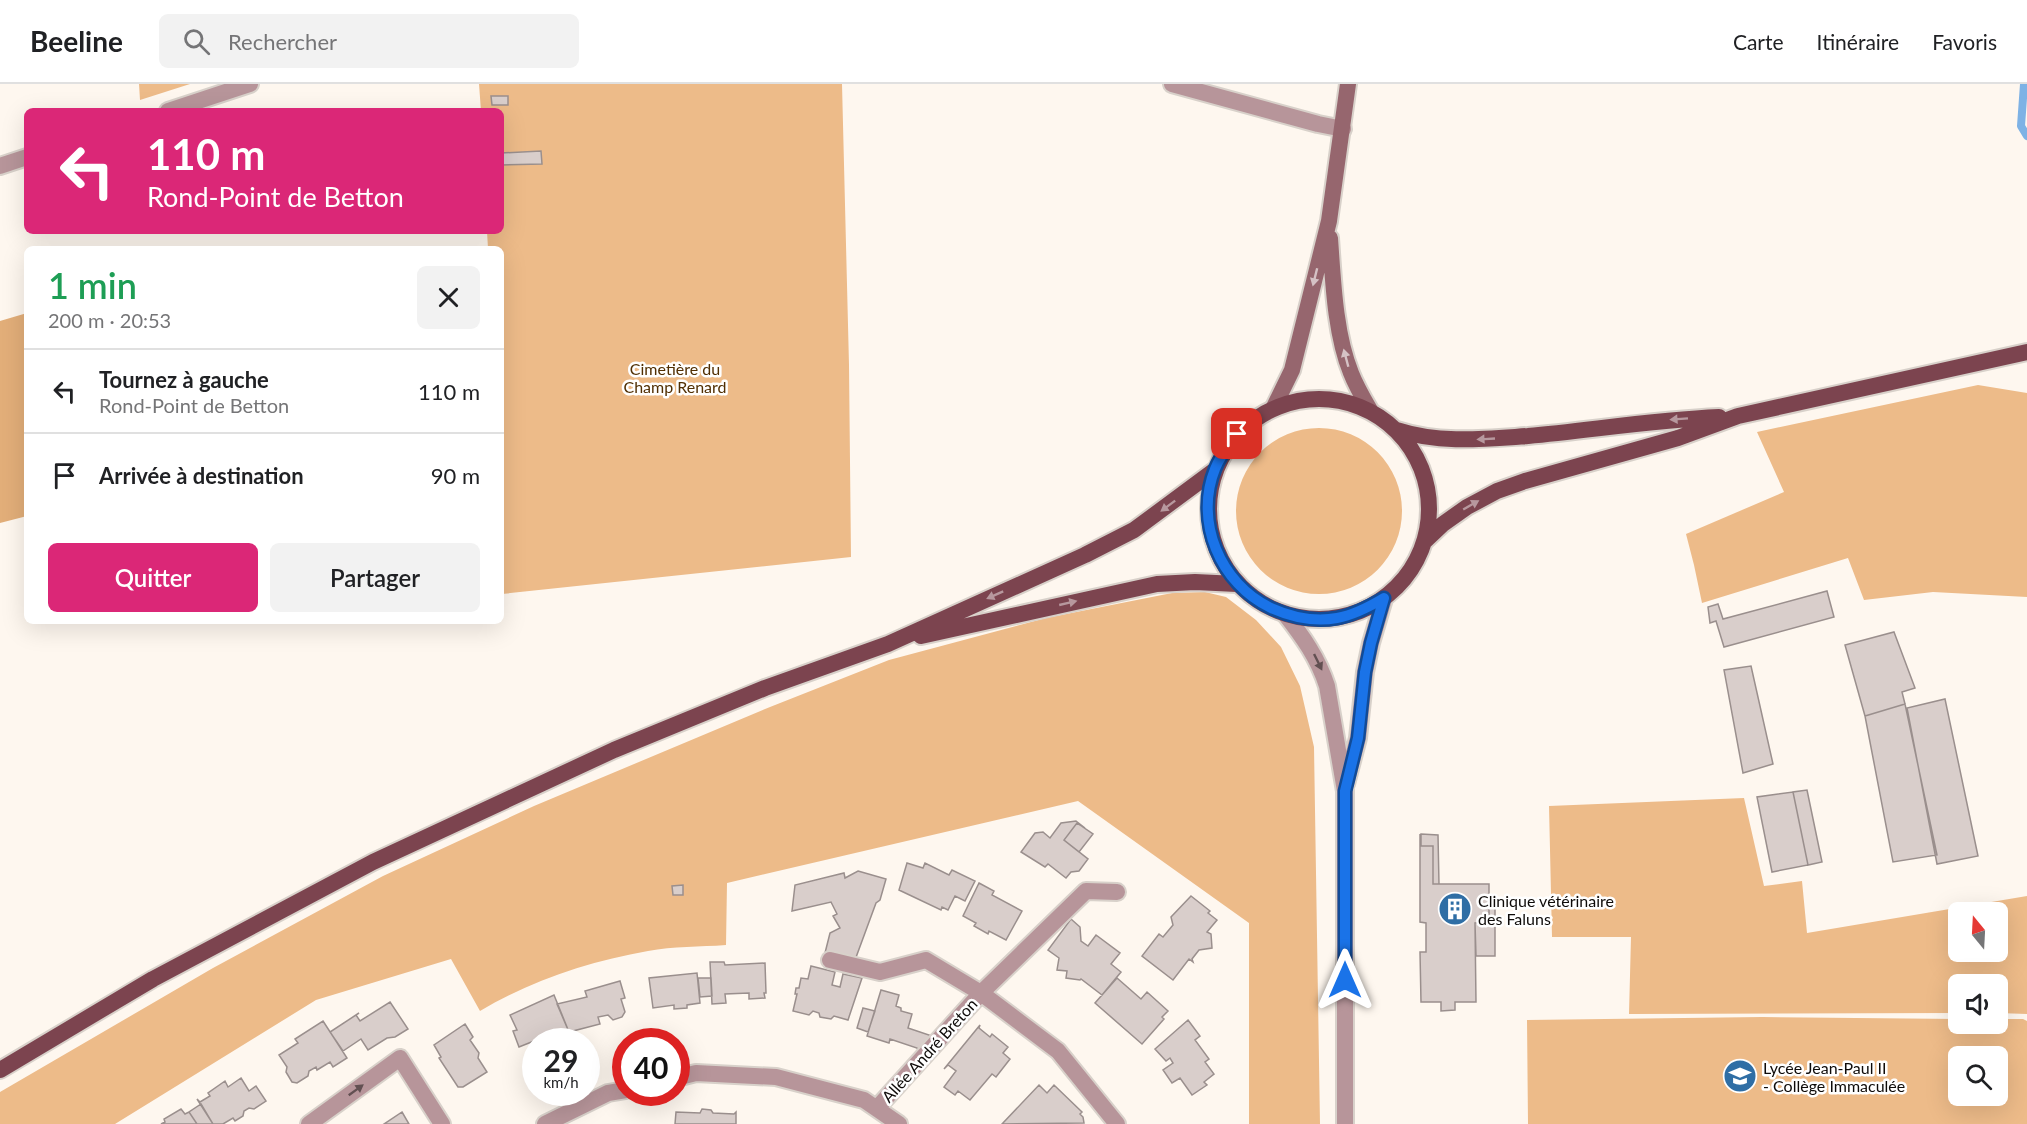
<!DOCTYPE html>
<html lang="fr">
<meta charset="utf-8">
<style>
body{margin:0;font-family:Lato,sans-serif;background:#f2f2f2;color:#202124;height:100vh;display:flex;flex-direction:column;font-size:22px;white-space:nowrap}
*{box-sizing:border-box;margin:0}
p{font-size:20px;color:#757577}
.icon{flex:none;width:33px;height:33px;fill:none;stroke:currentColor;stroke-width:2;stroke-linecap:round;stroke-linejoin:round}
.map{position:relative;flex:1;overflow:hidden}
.details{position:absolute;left:24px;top:162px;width:480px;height:378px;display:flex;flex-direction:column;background:#fff;border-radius:9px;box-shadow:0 6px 24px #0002}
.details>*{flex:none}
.guide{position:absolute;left:24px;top:24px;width:480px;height:126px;border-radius:9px;box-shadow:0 6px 24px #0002;background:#db2777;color:#fff;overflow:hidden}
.needle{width:39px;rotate:342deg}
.tools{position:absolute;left:1948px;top:818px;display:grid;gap:12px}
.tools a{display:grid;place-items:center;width:60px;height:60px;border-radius:9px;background:#fff;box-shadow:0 6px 24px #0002;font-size:30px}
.speed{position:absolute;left:522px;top:944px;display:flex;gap:12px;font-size:30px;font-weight:700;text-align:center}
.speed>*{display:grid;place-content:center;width:78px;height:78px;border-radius:50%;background:#fff;box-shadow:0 6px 24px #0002;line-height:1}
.speed small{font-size:15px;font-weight:400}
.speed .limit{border:9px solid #d22;background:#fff;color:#111}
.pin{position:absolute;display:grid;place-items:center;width:51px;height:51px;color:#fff;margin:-26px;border-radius:12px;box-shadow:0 3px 9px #0006}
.me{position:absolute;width:66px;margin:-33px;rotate:0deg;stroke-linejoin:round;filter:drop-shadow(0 0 4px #0008)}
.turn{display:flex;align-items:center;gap:21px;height:126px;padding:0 24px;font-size:27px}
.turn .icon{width:78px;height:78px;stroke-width:2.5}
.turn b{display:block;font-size:42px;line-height:51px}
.round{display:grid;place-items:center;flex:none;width:63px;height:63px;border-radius:9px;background:#f2f2f2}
.head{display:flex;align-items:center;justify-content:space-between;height:102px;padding:0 24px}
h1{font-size:36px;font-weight:600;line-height:45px;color:#1e9e55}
.primary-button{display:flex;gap:12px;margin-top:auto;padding:12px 24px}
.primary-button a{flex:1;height:69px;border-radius:9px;background:#db2777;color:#fff;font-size:24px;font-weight:600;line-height:69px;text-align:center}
.primary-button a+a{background:#f2f2f2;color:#202124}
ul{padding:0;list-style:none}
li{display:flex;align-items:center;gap:18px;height:84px;padding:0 24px;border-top:2px solid #e0e0e0}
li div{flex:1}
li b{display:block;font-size:22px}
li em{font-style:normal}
header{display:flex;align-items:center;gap:36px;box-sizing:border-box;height:84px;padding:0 30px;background:#fff;border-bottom:2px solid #e0e0e0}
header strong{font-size:28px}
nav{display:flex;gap:33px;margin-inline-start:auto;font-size:21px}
.search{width:420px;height:54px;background:#f2f2f2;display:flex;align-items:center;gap:15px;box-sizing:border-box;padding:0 21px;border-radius:9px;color:#757577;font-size:22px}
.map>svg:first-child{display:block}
.green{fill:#edbb89;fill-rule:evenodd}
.forest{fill:#e2ae79}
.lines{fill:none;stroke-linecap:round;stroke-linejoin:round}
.stream{stroke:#7eb2e5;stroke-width:8}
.building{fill:#d9cecb;stroke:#9a8f8d;stroke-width:1.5}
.minor-casing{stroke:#d8d1ca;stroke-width:20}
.tertiary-casing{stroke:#d8d1ca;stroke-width:20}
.secondary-casing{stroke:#d8d1ca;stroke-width:20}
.primary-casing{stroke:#d8d1ca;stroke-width:20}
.minor{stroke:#b7959a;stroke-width:16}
.tertiary{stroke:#b7959a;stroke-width:16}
.secondary{stroke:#96666e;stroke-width:16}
.primary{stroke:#7c444f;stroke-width:16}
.oneway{fill:#d5c2c5}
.oneway2{fill:#b7989e}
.oneway3{fill:#625052}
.route-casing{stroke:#114b97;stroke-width:15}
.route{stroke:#1a73e8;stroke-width:10}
.labels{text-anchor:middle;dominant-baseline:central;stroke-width:5;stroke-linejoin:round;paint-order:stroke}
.park-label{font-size:16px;fill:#512f03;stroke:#fff}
.poi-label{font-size:16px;fill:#0e0b09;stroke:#fff;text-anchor:start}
.street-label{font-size:16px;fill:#0e0b09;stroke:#fff}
</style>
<header>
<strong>Beeline</strong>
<div class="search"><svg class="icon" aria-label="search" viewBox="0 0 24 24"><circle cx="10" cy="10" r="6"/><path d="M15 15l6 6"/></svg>Rechercher</div>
<nav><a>Carte</a><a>Itinéraire</a><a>Favoris</a></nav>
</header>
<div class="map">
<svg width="2027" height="1040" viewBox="0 0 2027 1040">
<rect width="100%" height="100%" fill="#fef7ef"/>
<path class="green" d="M139,0H190L140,16Z
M479,0H842L849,281L851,473L502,510L501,165H488L487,147H501V27H481Z
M1978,301L2027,309V513L1933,508L1864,516L1848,474L1702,519L1694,481L1686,450L1784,408L1757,348Z
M1236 427a83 83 0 1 1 166 0a83 83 0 1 1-166 0Z
M1205,508L1226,513L1256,536L1281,563L1300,602L1314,663L1320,1040H1249V839L1078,717L727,799L726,861C700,863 673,862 648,867C590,877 530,897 480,927L451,875L316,916L115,1040H0V1008L213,884L383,792L534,722L770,623L889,576L1046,534L1172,509Z
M1744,714L1764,802L1802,797L1807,849L2027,812V930L1998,929V900H1959V929L1629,930L1631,853H1552L1549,722ZM1959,828H1998V867H1959Z
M1762,933L1959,935V939H1998V935H2023L2027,937V1040H1528L1527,936ZM1959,972H1998V1011H1959Z"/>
<path class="forest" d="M27,229V432L0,439V237Z"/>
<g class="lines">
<path class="stream" d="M2024,0L2021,42L2027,52"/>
</g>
<path class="building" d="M491,12H508V21H492Z
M541,67L542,80L501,81V69Z
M1827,507L1834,533L1724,563L1716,537L1710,539L1708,523L1718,520L1723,535Z
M1894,548L1915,604L1902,608L1905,620L1865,632L1845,561Z
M1751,582L1773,680L1743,689L1724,586Z
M1945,615L1978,772L1937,780L1907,624Z
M1905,620L1937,771L1893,778L1865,632Z
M1807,706L1822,778L1808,781L1793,708Z
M1793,708L1808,781L1772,788L1757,713Z
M1076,737L1085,744L1077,739L1064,756L1088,775L1079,787L1071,788L1066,794L1048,780L1045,783L1021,768L1035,749L1043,748L1050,754L1061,739Z
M1077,739L1093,750L1079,768L1064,756Z
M1420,750L1421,762H1433V800H1489V838L1475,839L1476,918H1455V926L1441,927V918H1421L1420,868H1426V839L1420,838Z
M1421,750L1438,751L1439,800H1433V762H1421Z
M907,779L923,784L925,779L949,791L952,786L975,797L965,817L955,812L948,826L942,823L941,826L899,806Z
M858,787L886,795L880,816L876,819L855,876L825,869L830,849L840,844L833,832L837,830L831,818L792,827L795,801L844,789L845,794Z
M979,799L994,807L992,811L1022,827L1006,856L989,847L988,850L974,842L976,839L963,832Z
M683,801V811H673L672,802Z
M1191,812L1210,827L1208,829L1217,836L1207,848L1211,850L1212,864L1199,866L1192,875L1193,878L1189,875L1173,896L1142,872L1159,850L1163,853L1173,841L1171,833Z
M1489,812H1495V872H1476L1475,839L1489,838Z
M1071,835L1080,843L1081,857L1088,862L1096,851L1120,869L1111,880L1121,888L1102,911L1081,895L1080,896L1066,894L1067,887L1057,886L1059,874L1048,866Z
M710,878H724L725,881L765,879L766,909H764L765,914L749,915V909L725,910L726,919L712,920Z
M811,882L835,888L832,901L840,903L843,890L862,894L848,936L834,932L831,935L820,933L819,929L813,927L809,931L793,927L797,910H795L796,904H799L801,894L808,895Z
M697,889L700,919L687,921V924L674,925V921L653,924L649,894Z
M698,894H711L712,912L700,913Z
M1117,894L1141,915L1147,908L1168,927L1162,933L1164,935L1142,960L1095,919Z
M620,897L625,914L621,915L625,928L622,933L613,936L608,931L598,933L600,940L569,948L557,920L587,913L585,907Z
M881,906L899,911L896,922L901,924V927L912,930L908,944L932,952L918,966L917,964L890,955L889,959L867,952Z
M554,911L569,948L548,957H546L544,953L519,963L513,947L517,946L510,931Z
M390,918L408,945L395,953L387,954L368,966L361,955L343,967L330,948L359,929L356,931L360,937Z
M863,924L875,927L868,948L857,944Z
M1188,936L1200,952L1195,956L1209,975L1205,978L1214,990L1204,998L1207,1001L1192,1011L1180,994L1172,999L1163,986L1173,979L1170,974L1166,977L1155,965Z
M323,937L347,974L333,983L330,978L317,986L316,983L309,987L308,992L297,999L292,998L286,988L287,983L279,971L298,959L295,955Z
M465,940L473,953L470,956L479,969L478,974L487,988L463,1003H458L439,974L441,973L434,961Z
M980,941L979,944L990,953L992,950L1008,963L1003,969L1010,975L996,993L992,990L970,1016L958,1007L955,1011L944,1003L956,987L948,981L944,985Z
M241,994L249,1007L256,1002L266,1017L254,1025L249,1024L244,1027L243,1032L235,1037L233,1034L223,1040H213L197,1015L200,1018L210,1012L208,1009L225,997L228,1003Z
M1039,1001L1047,1009L1054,1001L1082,1028L1080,1030L1083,1033L1084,1039L1002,1040Z
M201,1020L213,1040H197L189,1028Z
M181,1025L185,1030L189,1028L197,1040H161L165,1038L164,1035Z
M702,1025L711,1026L713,1029L734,1030L736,1028V1040H675L676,1028L700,1029Z
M402,1028L409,1040H384Z"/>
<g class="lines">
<g class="minor-casing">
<path id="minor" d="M1172,0L1318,40L1343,45
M168,27L250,0
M0,82L27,73
M830,876L880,888L926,876L981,909L1058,967L1117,1040
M676,994L696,989L776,993L864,1016L899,1040
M877,1024L981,909L1086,807L1117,808
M309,1040L400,974L442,1040
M545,1040L608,1009L626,1006"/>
</g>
<g class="tertiary-casing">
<path id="tertiary" d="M1285,530C1303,553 1318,574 1327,602L1345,707V1040
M1346,700L1358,654L1365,588L1371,559L1384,515"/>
</g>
<g class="secondary-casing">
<path id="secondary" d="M1330,154C1333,196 1335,250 1351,289C1356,302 1363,314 1370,326
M1274,323L1292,286L1329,137L1348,0"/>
</g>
<g class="primary-casing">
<path id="primary" d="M1209 425a110 110 0 1 1 220 0a110 110 0 1 1-220 0Z
M1397,346C1440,360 1484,355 1528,352C1592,346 1655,336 1719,333
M1425,457L1443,440L1467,423L1497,407L1525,397L1678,354L1738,332L2027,268
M921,552L1157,500L1195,498L1237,500
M0,986L153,895L373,778L614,666L765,604L888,560L1085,471L1134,446L1215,386"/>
</g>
<use href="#minor" class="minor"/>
<use href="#tertiary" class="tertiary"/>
<use href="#secondary" class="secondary"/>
<use href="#primary" class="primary"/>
</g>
<defs><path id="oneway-solid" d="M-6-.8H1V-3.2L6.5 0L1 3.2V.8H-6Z" transform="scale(1.5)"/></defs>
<g class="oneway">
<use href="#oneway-solid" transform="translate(1315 193) rotate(104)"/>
<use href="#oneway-solid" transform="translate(1346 274) rotate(-105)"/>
</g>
<g class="oneway2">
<use href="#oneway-solid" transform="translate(1679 335) rotate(176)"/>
<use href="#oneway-solid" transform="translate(1486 355) rotate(177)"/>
<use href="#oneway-solid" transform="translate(1471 421) rotate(-30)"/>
<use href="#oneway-solid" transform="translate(1168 422) rotate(143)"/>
<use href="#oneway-solid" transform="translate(995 511) rotate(156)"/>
<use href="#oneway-solid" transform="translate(1068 519) rotate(-13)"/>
</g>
<g class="oneway3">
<use href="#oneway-solid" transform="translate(1318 578) rotate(64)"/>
<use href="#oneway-solid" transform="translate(356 1006) rotate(-36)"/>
</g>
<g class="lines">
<g class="route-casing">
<path id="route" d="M1237,350C1229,361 1220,372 1215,385C1194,437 1220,500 1271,524C1291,533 1315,538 1337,534C1354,531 1369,523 1384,514L1371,559L1365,588L1358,654L1345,707V896"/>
</g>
<use href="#route" class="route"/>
</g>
<defs>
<g id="building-disc" transform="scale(1.725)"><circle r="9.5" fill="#2f6ea5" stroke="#fff"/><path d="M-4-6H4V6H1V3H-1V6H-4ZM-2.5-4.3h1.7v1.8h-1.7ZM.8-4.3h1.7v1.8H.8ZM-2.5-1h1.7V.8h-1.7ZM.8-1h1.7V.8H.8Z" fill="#fff"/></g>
<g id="school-disc" transform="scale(1.725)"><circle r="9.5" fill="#2f6ea5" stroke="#fff"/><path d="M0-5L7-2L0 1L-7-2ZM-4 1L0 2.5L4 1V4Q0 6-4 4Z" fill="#fff"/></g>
</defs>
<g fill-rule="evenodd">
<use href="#building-disc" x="1455" y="825"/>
<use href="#school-disc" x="1740" y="992"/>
</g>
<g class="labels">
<g class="park-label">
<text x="675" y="284">Cimetière du<tspan x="675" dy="18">Champ Renard</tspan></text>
</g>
<g class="poi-label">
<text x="1478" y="816">Clinique vétérinaire<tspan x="1478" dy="18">des Faluns</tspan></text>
<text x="1763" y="983">Lycée Jean-Paul II<tspan x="1763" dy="18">- Collège Immaculée</tspan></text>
</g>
<g class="street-label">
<text transform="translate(929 966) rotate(-48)">Allée André Breton</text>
</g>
</g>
</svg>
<div class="tools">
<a><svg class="needle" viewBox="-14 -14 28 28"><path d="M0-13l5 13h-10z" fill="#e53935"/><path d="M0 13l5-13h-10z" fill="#757577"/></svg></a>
<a><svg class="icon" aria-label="sound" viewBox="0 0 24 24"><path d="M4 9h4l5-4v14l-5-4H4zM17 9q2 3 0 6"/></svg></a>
<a><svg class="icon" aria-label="search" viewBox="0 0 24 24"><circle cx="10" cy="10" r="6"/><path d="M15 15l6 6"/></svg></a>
</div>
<div class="speed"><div>29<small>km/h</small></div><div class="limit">40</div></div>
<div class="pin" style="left:1237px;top:350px;background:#d93025"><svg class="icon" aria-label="arrive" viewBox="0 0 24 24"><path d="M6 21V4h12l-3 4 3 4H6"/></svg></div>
<svg class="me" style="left:1345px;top:896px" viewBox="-20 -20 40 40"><path d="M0-17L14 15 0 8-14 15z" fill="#1a73e8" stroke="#fff" stroke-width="4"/></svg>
<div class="guide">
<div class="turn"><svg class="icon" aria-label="left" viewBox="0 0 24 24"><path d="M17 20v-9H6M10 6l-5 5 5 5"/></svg><div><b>110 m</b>Rond-Point de Betton</div></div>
</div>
<section class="details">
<div class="head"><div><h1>1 min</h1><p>200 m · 20:53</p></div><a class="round"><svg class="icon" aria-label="close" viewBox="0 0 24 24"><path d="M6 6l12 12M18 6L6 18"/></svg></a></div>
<ul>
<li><svg class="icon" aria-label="left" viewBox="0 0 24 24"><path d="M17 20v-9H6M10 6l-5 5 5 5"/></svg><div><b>Tournez à gauche</b><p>Rond-Point de Betton</p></div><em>110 m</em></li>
<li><svg class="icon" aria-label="arrive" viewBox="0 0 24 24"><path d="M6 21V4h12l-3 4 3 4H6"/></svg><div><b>Arrivée à destination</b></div><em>90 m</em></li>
</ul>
<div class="primary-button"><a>Quitter</a><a>Partager</a></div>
</section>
</div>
